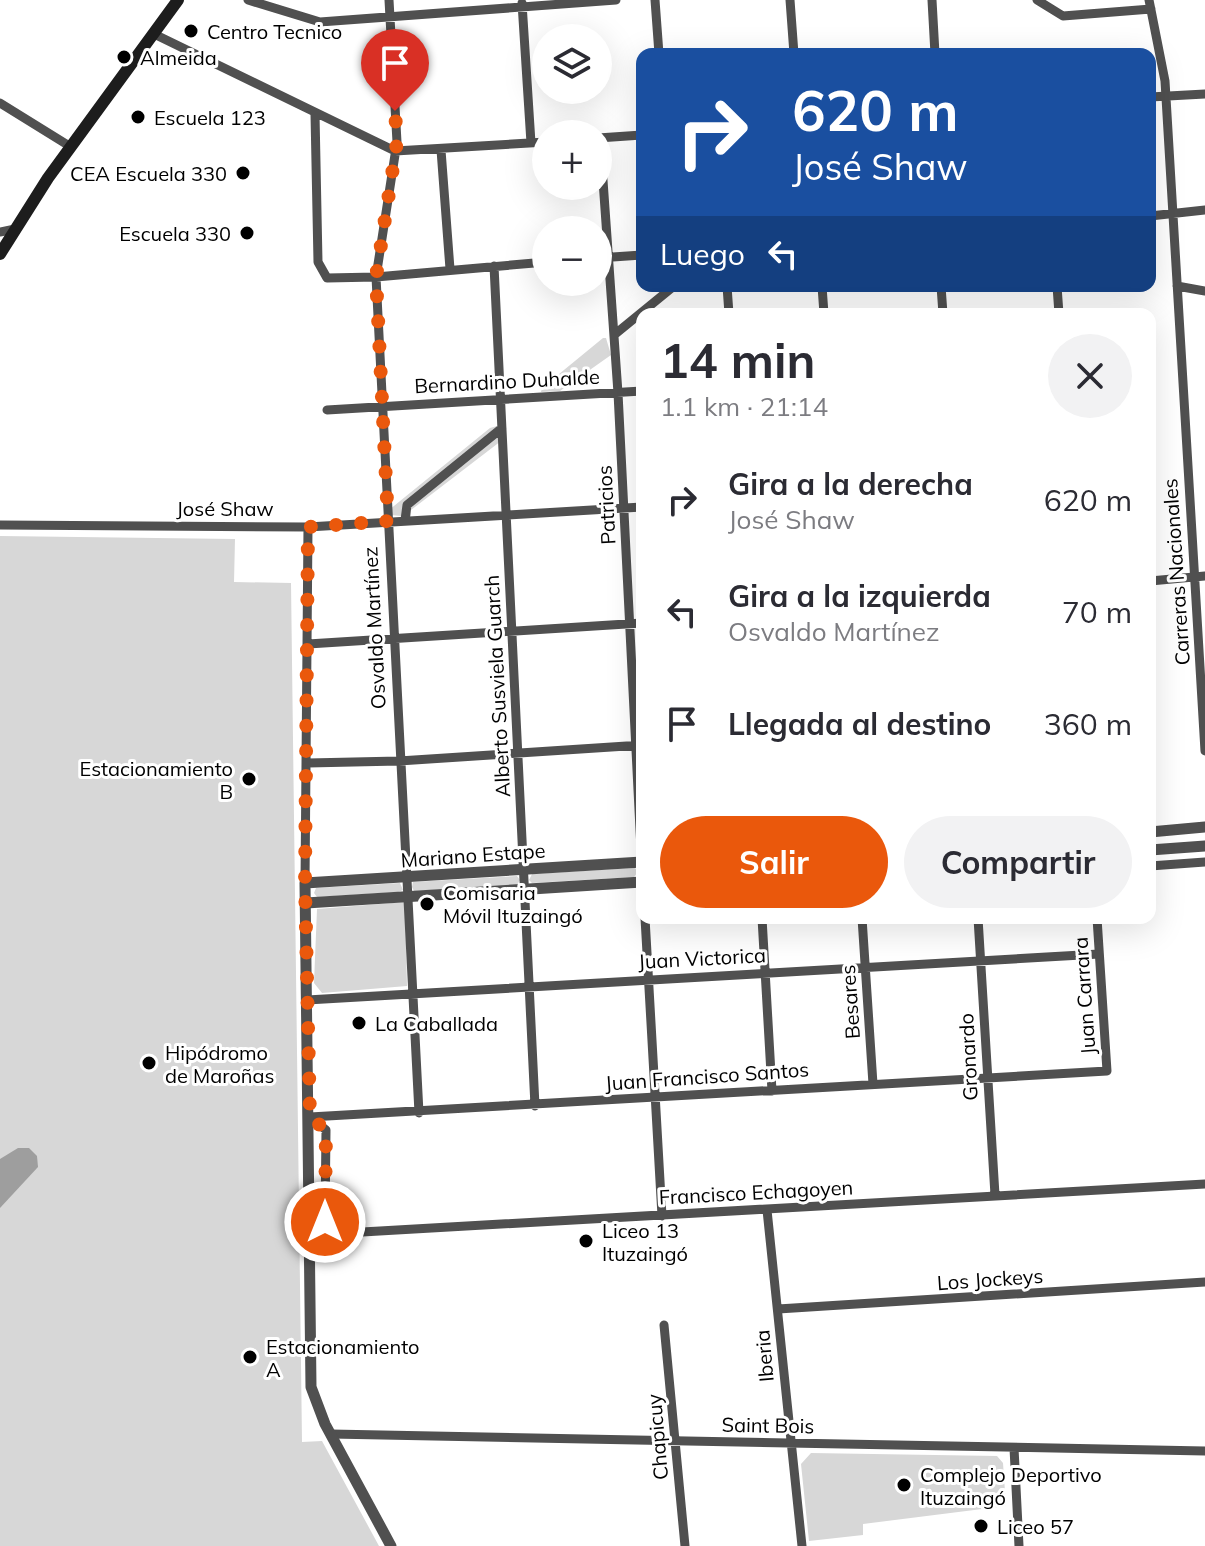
<!DOCTYPE html>
<html lang="es">
<meta charset="utf-8">
<style>
body{margin:0;font-family:Mulish,sans-serif;background:#f2f2f3;color:#2b2b33;height:100vh;display:flex;flex-direction:column;font-size:30px;white-space:nowrap}
*{box-sizing:border-box;margin:0}
p{font-size:26px;color:#7c7c81}
.icon{flex:none;width:44px;height:44px;fill:none;stroke:currentColor;stroke-width:2;stroke-linecap:round;stroke-linejoin:round}
.map{position:relative;flex:1;overflow:hidden}
.details{position:absolute;left:636px;top:308px;width:520px;height:616px;display:flex;flex-direction:column;background:#fff;border-radius:16px;box-shadow:0 8px 32px #0002}
.details>*{flex:none}
.hud{position:absolute;left:636px;top:48px;width:520px;height:244px;border-radius:16px;box-shadow:0 8px 32px #0002;background:#1a4fa0;color:#fff;overflow:hidden}
.tools{position:absolute;left:532px;top:24px;display:grid;gap:16px}
.tools a{display:grid;place-items:center;width:80px;height:80px;border-radius:50%;background:#fff;box-shadow:0 8px 32px #0002;font-size:40px}
.pin{position:absolute;display:grid;place-items:center;width:68px;height:68px;color:#fff;margin:-82px -34px;border-radius:50% 50% 50% 0;rotate:-45deg;box-shadow:0 0 8px #0007}
.pin .icon{rotate:45deg}
.me{position:absolute;width:88px;margin:-44px;rotate:0deg;stroke-linejoin:round;filter:drop-shadow(0 0 6px #0008)}
.turn{display:flex;align-items:center;gap:28px;height:168px;padding:0 24px;font-size:36px}
.turn .icon{width:104px;height:104px;stroke-width:2.5}
.turn b{display:block;font-size:56px;line-height:68px}
.then{display:flex;align-items:center;height:76px;padding:0 24px;background:#0003;gap:16px;font-size:30px}
.round{display:grid;place-items:center;flex:none;width:84px;height:84px;border-radius:42px;background:#f2f2f3}
.headline{display:flex;align-items:center;justify-content:space-between;height:136px;padding:0 24px}
h1{font-size:48px;font-weight:700;line-height:60px}
.primary-button{display:flex;gap:16px;margin-top:auto;padding:16px 24px}
.primary-button a{flex:1;height:92px;border-radius:48px;background:#ea580c;color:#fff;font-size:32px;font-weight:700;line-height:92px;text-align:center}
.primary-button a+a{background:#f2f2f3;color:#2b2b33}
ul{padding:0;list-style:none}
li{display:flex;align-items:center;gap:24px;height:112px;padding:0 24px}
li div{flex:1}
li b{display:block;font-size:30px}
li em{font-style:normal}
.map>svg:first-child{display:block}
.green{fill:#d7d7d7}
.water{fill:#9e9e9e}
.lines{fill:none;stroke-linecap:round;stroke-linejoin:round}
.minor{stroke:#505050;stroke-width:9}
.tertiary{stroke:#505050;stroke-width:11}
.secondary{stroke:#1d1d1d;stroke-width:12}
.route{stroke:#ea580c;stroke-width:14;stroke-dasharray:0 25.2}
.poi-dot{fill:#000;stroke:#fff;stroke-width:3}
.labels{text-anchor:middle;dominant-baseline:central;stroke-width:6;stroke-linejoin:round;paint-order:stroke}
.poi-label{font-size:20px;fill:#000;stroke:#fff;text-anchor:start}
.street-label{font-size:20px;fill:#000;stroke:#fff}
</style>
<div class="map">
<svg width="1205" height="1546" viewBox="0 0 1205 1546">
<rect width="100%" height="100%" fill="#fff"/>
<path class="green" d="M603,338H606L611,355L560,391L541,392L542,388Z
M497,426L501,441L411,510V517L391,515L389,510L490,428Z
M0,536L235,539L234,582L291,583L302,1442L322,1441L379,1546H0Z
M635,868L638,872L634,877L532,883L529,880L532,874Z
M517,876L520,880L517,885L414,891L412,887L413,882Z
M400,883L403,890L398,892L317,897L314,893L316,888Z
M405,902L407,986L322,993L314,983L317,909Z
M811,1453L997,1456L1003,1463L1006,1506L863,1524V1535L809,1541L801,1464Z"/>
<path class="water" d="M18,1148H29L37,1156L38,1167L0,1208V1159Z"/>
<g class="lines">
<path class="minor" d="M248,0L320,22L616,0
M389,0L397,142L376,277L419,1113
M655,0L659,54
M790,0L794,54
M932,0L935,54
M1037,0L1063,16L1151,9
M1149,0L1165,81L1205,751
M522,3L531,143
M154,34L395,151L546,142
M1150,97L1205,94
M0,103L71,147
M315,114L318,262L327,278L376,277L546,262
M598,138L642,135
M600,138L618,393L642,869
M441,150L450,269
M1150,216L1205,210
M0,232L15,229
M598,258L642,255
M494,266L535,1106
M727,286L729,314
M822,286L824,314
M941,286L943,314
M1057,286L1059,314
M1177,286L1205,291
M614,335L674,286
M327,410L642,391
M405,520L407,505L502,428
M0,525L308,527L642,507
M1150,581L1205,576
M308,644L642,623
M308,763L399,761L642,745
M1150,866L1205,862
M305,883L308,527
M645,918L662,1216
M762,918L772,1091
M862,918L873,1084
M978,918L995,1195
M307,1000L1099,954
M310,1117L1107,1071L1097,918
M310,1117L326,1130L325,1222L321,1234
M767,1210L802,1546
M310,1235L1205,1184
M778,1309L1205,1282
M664,1325L685,1546
M331,1434L1205,1451
M1014,1448L1019,1546"/>
<path class="tertiary" d="M1150,832L1205,827
M1150,850L1205,846
M306,903L642,882
M391,1546L325,1424L311,1387L305,883L642,862"/>
<path class="secondary" d="M0,254L48,178L178,0"/>
</g>
<g class="lines">
<path class="route" d="M325,1222L326,1130L310,1117L305,883L308,527L388,521L376,277L397,142L395,111"/>
</g>
<g class="poi-dot">
<circle cx="191" cy="31" r="8"/>
<circle cx="124" cy="57" r="8"/>
<circle cx="138" cy="117" r="8"/>
<circle cx="243" cy="173" r="8"/>
<circle cx="247" cy="233" r="8"/>
<circle cx="249" cy="779" r="8"/>
<circle cx="427" cy="904" r="8"/>
<circle cx="359" cy="1023" r="8"/>
<circle cx="149" cy="1063" r="8"/>
<circle cx="586" cy="1241" r="8"/>
<circle cx="250" cy="1357" r="8"/>
<circle cx="904" cy="1485" r="8"/>
<circle cx="981" cy="1526" r="8"/>
</g>
<g class="labels">
<g class="poi-label">
<text x="207" y="31">Centro Tecnico</text>
<text x="140" y="57">Almeida</text>
<text x="154" y="117">Escuela 123</text>
<text x="227" y="173" text-anchor="end">CEA Escuela 330</text>
<text x="231" y="233" text-anchor="end">Escuela 330</text>
<text x="233" y="768" text-anchor="end">Estacionamiento<tspan x="233" dy="23">B</tspan></text>
<text x="443" y="892">Comisaria<tspan x="443" dy="23">Móvil Ituzaingó</tspan></text>
<text x="375" y="1023">La Caballada</text>
<text x="165" y="1052">Hipódromo<tspan x="165" dy="23">de Maroñas</tspan></text>
<text x="602" y="1230">Liceo 13<tspan x="602" dy="23">Ituzaingó</tspan></text>
<text x="266" y="1346">Estacionamiento<tspan x="266" dy="23">A</tspan></text>
<text x="920" y="1474">Complejo Deportivo<tspan x="920" dy="23">Ituzaingó</tspan></text>
<text x="997" y="1526">Liceo 57</text>
</g>
<g class="street-label">
<text transform="translate(507 381) rotate(-3)">Bernardino Duhalde</text>
<text transform="translate(606 505) rotate(-93)">Patricios</text>
<text x="225" y="508">José Shaw</text>
<text transform="translate(1176 572) rotate(-94)">Carreras Nacionales</text>
<text transform="translate(374 628) rotate(-93)">Osvaldo Martínez</text>
<text transform="translate(497 686) rotate(-93)">Alberto Susviela Guarch</text>
<text transform="translate(473 855) rotate(-4)">Mariano Estape</text>
<text transform="translate(702 958) rotate(-3)">Juan Victorica</text>
<text transform="translate(1084 996) rotate(-94)">Juan Carrara</text>
<text transform="translate(850 1002) rotate(-94)">Besares</text>
<text transform="translate(968 1057) rotate(-93)">Gronardo</text>
<text transform="translate(707 1076) rotate(-4)">Juan Francisco Santos</text>
<text transform="translate(756 1192) rotate(-3)">Francisco Echagoyen</text>
<text transform="translate(990 1279) rotate(-4)">Los Jockeys</text>
<text transform="translate(764 1356) rotate(-95)">Iberia</text>
<text transform="translate(768 1425) rotate(1)">Saint Bois</text>
<text transform="translate(657 1437) rotate(-95)">Chapicuy</text>
</g>
</g>
</svg>
<div class="tools">
<a><svg class="icon" aria-label="layers" viewBox="0 0 24 24"><path d="M12 4l9 5-9 5-9-5zM3 14l9 5 9-5"/></svg></a>
<a>+</a>
<a>−</a>
</div>
<div class="pin" style="left:395px;top:111px;background:#d93025"><svg class="icon" aria-label="arrive" viewBox="0 0 24 24"><path d="M6 21V4h12l-3 4 3 4H6"/></svg></div>
<svg class="me" style="left:325px;top:1222px" viewBox="-20 -20 40 40"><circle r="17" fill="#ea580c" stroke="#fff" stroke-width="3"/><path d="M0-11L8 9 0 5-8 9z" fill="#fff"/></svg>
<div class="hud">
<div class="turn"><svg class="icon" aria-label="right" viewBox="0 0 24 24"><path d="M7 20v-9h11M14 6l5 5-5 5"/></svg><div><b>620 m</b>José Shaw</div></div>
<div class="then">Luego<svg class="icon" aria-label="left" viewBox="0 0 24 24"><path d="M17 20v-9H6M10 6l-5 5 5 5"/></svg></div>
</div>
<section class="details">
<div class="headline"><div><h1>14 min</h1><p>1.1 km · 21:14</p></div><a class="round"><svg class="icon" aria-label="close" viewBox="0 0 24 24"><path d="M6 6l12 12M18 6L6 18"/></svg></a></div>
<ul>
<li><svg class="icon" aria-label="right" viewBox="0 0 24 24"><path d="M7 20v-9h11M14 6l5 5-5 5"/></svg><div><b>Gira a la derecha</b><p>José Shaw</p></div><em>620 m</em></li>
<li><svg class="icon" aria-label="left" viewBox="0 0 24 24"><path d="M17 20v-9H6M10 6l-5 5 5 5"/></svg><div><b>Gira a la izquierda</b><p>Osvaldo Martínez</p></div><em>70 m</em></li>
<li><svg class="icon" aria-label="arrive" viewBox="0 0 24 24"><path d="M6 21V4h12l-3 4 3 4H6"/></svg><div><b>Llegada al destino</b></div><em>360 m</em></li>
</ul>
<div class="primary-button"><a>Salir</a><a>Compartir</a></div>
</section>
</div>
